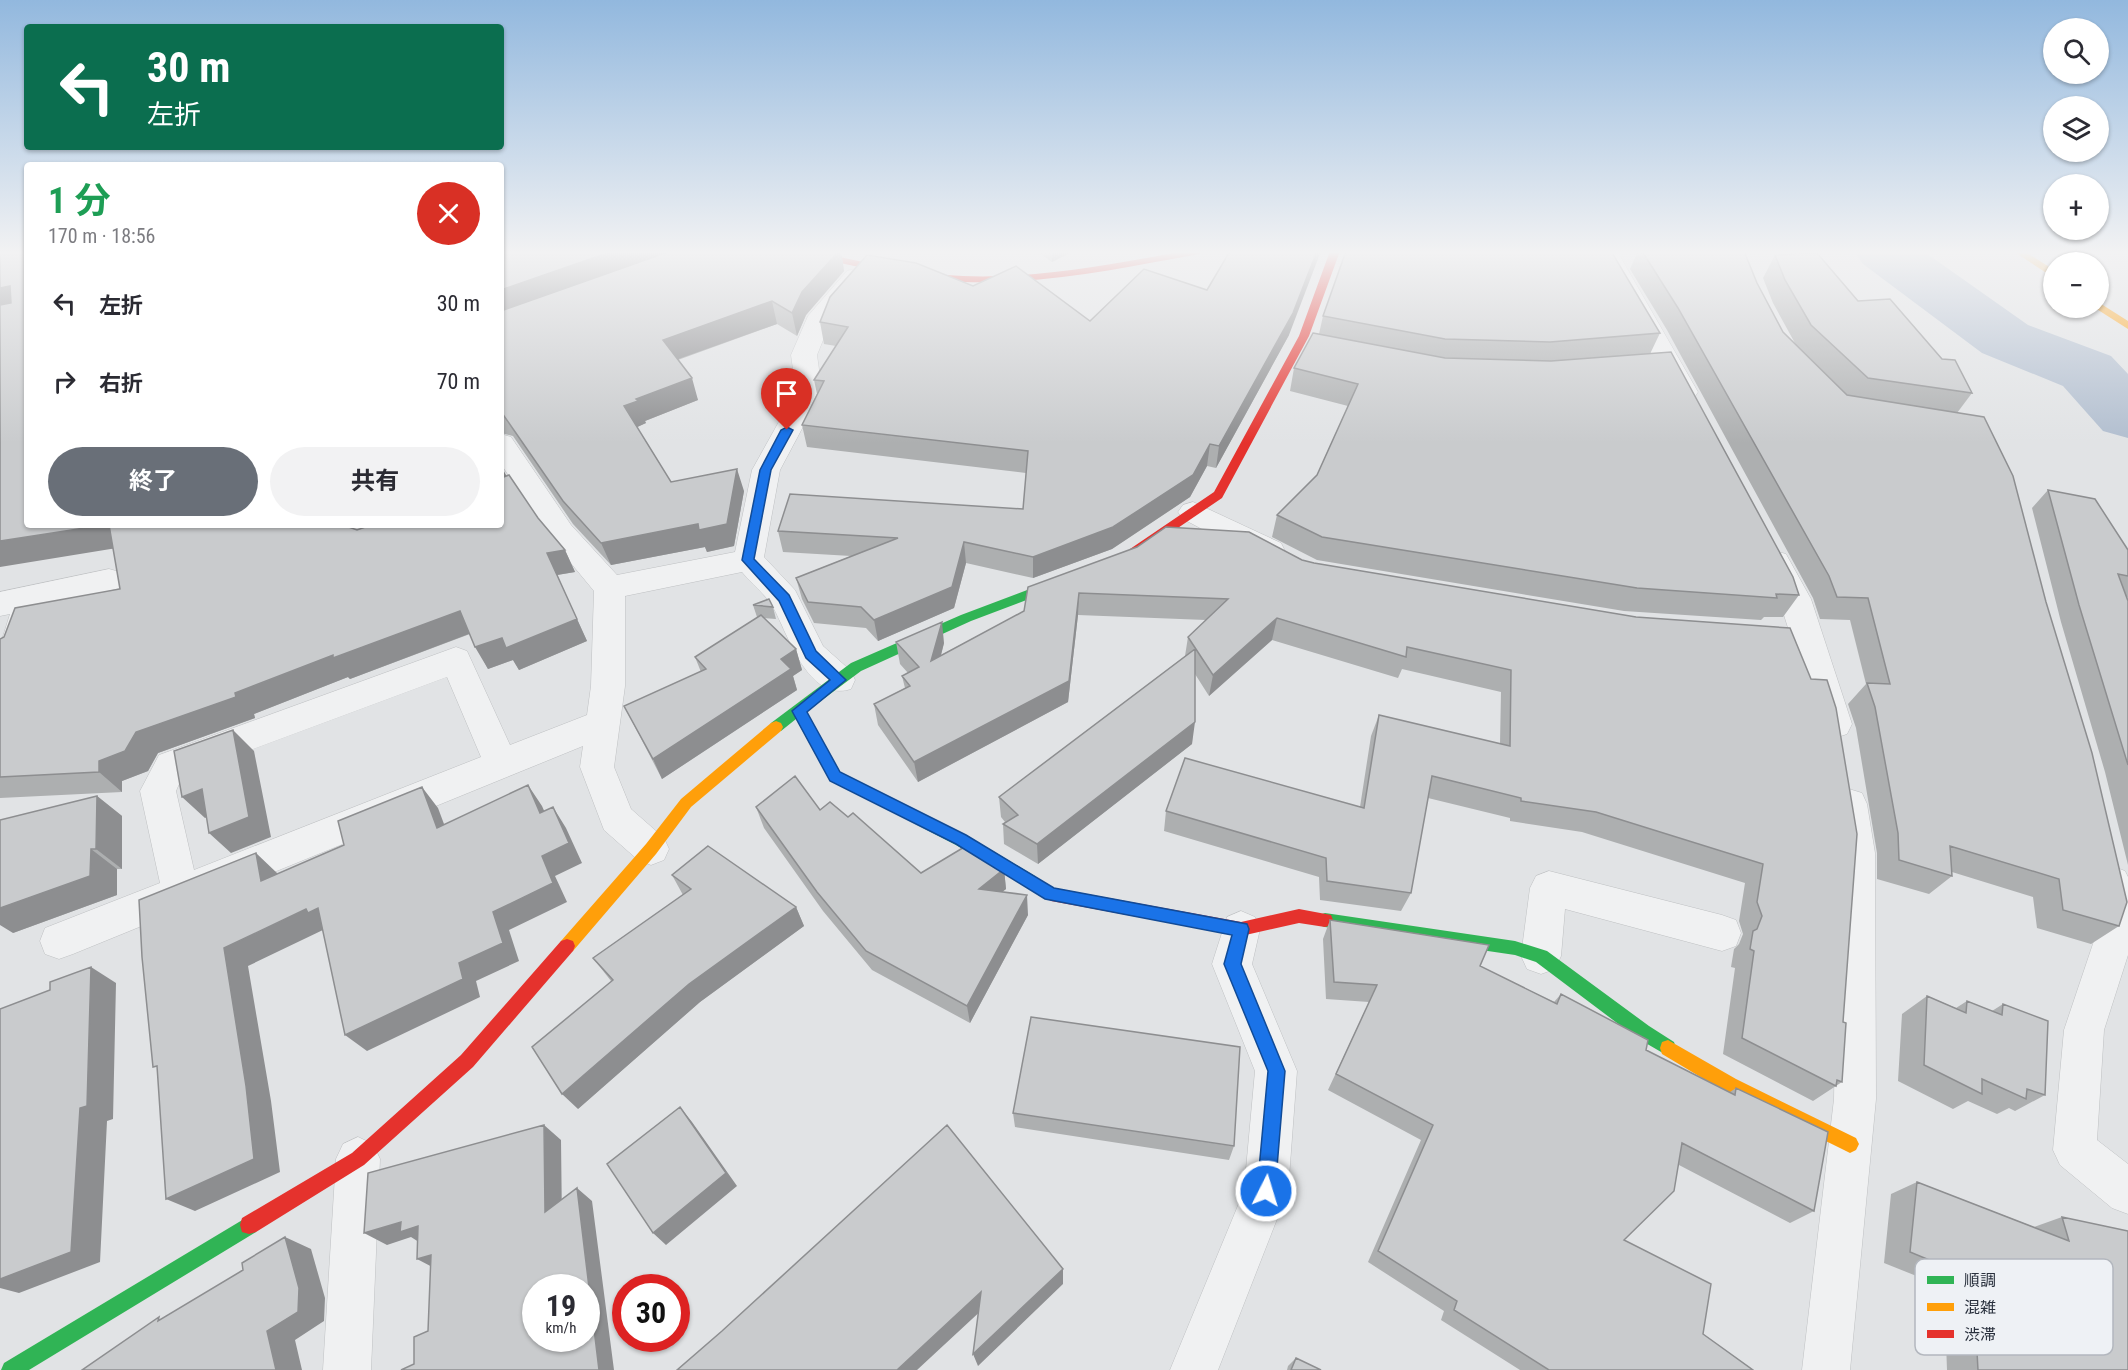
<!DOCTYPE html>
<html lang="ja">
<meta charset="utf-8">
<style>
body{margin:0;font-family:"Roboto Condensed","Noto Sans JP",sans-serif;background:#f2f2f3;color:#2b2b33;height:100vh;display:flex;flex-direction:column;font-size:22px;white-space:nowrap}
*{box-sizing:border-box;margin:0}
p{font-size:20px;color:#7c7c81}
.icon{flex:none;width:33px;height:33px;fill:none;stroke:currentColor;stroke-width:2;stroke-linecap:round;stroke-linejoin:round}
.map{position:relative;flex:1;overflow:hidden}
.sheet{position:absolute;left:24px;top:162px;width:480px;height:366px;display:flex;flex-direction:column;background:#fff;border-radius:6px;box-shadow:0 2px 4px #0004}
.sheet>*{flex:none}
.hud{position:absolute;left:24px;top:24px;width:480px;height:126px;border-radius:6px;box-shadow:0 2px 4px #0004;background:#0b6e4f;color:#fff;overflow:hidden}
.fabs{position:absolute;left:2043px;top:18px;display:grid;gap:12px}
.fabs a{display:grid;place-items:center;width:66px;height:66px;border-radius:50%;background:#fff;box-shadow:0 2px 4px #0004;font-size:30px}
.speed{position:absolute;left:522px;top:1274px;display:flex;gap:12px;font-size:30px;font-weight:700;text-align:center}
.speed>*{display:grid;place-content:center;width:78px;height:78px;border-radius:50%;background:#fff;box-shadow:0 2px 4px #0004;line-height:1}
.speed small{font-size:15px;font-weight:400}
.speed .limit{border:9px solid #d22;background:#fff;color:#111}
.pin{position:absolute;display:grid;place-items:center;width:51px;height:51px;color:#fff;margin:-62px -26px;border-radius:50% 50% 50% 0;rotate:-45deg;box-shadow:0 0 6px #0007}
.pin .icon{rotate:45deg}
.me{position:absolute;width:66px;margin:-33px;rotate:5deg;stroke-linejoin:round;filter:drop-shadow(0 0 4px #0008)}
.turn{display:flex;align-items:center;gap:21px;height:126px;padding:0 24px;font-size:27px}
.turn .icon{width:78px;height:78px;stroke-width:2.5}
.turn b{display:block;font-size:42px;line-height:51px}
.round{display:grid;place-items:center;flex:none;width:63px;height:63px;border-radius:32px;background:#f2f2f3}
.headline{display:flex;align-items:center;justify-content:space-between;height:102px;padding:0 24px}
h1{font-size:36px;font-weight:700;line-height:45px;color:#1e9e55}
.button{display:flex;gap:12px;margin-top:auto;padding:12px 24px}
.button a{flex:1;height:69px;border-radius:36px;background:#696f78;color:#fff;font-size:24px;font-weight:700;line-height:69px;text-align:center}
.button a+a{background:#f2f2f3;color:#2b2b33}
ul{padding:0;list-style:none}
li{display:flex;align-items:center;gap:18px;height:78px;padding:0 24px}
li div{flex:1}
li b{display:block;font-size:22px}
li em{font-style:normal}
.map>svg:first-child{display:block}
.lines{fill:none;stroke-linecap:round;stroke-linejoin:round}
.river{fill:#b1becf;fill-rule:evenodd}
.street-casing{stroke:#bfc1c3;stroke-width:1}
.street{fill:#f0f1f2;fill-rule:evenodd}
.fast{fill:#30b455;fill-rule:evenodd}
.slow{fill:#ff9f0a;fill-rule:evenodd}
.jam{fill:#e5322d;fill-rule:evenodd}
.wall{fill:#adafb0}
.shaded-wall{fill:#8d8e90}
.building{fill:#c9cbcd;stroke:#8d8e90;stroke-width:1.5;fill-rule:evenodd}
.route{fill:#1a73e8;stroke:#114b97;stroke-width:1.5}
.key{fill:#eef1f5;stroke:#b3b7be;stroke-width:1.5}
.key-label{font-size:16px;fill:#29303d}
</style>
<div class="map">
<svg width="2128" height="1370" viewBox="0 0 2128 1370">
<rect width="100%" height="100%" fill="#e1e3e5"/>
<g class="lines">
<path class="river" d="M1854,251H1923L2028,325L2111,356L2128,374V438L2103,431L2063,386L1982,353L1863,264Z"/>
<g class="street-casing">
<path id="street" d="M1594,251H1617L1698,392L1694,398L1685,400L1676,398Z
M855,269L863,271L867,276L832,318L817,355L822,391L780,470L764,557L795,590L823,646L851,671L855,680L851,689C808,703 788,634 773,607C765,594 751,583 742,572L625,596V686L614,767L631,809L664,838L669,849L664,860L651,865L638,860L604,830L580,767L583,746L73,954L59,959L45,954L40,941L45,928L160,883L140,791L159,755L456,647L467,651L510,745L587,715L591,686L594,591L551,539L501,464V434L511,437L571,525L617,575L735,552L752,470L796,391L791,355L808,316L847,271ZM447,677L481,757L194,870L176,791L183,775Z
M1193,502L1281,543L1285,551L1281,559L1270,562L1259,559L1183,519L1178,512L1183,505Z
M1775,551L1786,554L1811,599L1852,724L1847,734L1835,738L1823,734L1818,724L1779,599L1760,562L1764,554Z
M109,569L120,572L124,580L120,588L44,606L26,658L15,661L4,658L0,646L10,614L0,616V592Z
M1849,789L1862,793L1867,804L1875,853L1876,1099L1850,1370H1802L1834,1099L1839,853L1831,804L1836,793Z
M2112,866L2125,871L2128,877V955L2104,1030L2097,1140L2128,1164V1214L2112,1208L2060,1165L2053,1150L2064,1030L2101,920L2093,883L2099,871Z
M1549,871L1722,915L1736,920L1741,933L1736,946L1722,951L1565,909L1561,956L1555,969L1541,974L1527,969L1521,956L1530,888L1536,876Z
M1241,911L1255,917L1260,929L1252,964L1297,1071L1288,1191L1218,1370H1170L1244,1191L1255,1071L1212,964L1227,917Z
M358,1137L373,1144L380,1159L371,1370H323L336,1159L343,1144Z"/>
</g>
<use href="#street" class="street"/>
<path class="fast" d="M1067,575L1073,580L1071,583L971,621L861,671L806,712L840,772L966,835L1035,876L1038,881L1035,886L1030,888L1025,886L956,845L830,780L796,719L781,731H771L769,727L771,723L851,663L961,615Z
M1325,913L1515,941L1547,951L1649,1026L1674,1042L1676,1048L1674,1054L1668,1056L1637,1038L1536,962L1515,955L1325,927L1319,925L1317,920L1319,915Z
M249,1216L256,1218L258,1225L256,1232L29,1370H1L4,1363Z"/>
<path class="slow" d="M2013,251H2024L2054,270V278Z
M2098,302L2128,321V329L2095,308H2098Z
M776,721L781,723L783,727L781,731L691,807L656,854L573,951L567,953L561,951L559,946L561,941L646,844L681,799L771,723Z
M1668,1040L1736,1079L1856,1138L1859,1144L1856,1150L1850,1153L1844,1150L1724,1091L1662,1054L1660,1048L1662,1042Z"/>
<path class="jam" d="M793,251H810C861,261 912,274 963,276C1038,279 1112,264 1185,251H1204L1199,254C1122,268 1043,285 964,282C908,280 853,265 798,254Z
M1330,251H1340L1309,336L1222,498L1138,555H1130L1128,552L1130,549L1214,492L1299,336Z
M1030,874L1054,888L1241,922L1299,909L1331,915L1333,920L1331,925L1325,927L1299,923L1241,936L1051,901L1025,886L1022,881L1025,876Z
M567,939L573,941L575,946L573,951L473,1067L364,1165L256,1232L249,1234L242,1232L240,1225L242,1218L352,1153L461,1055L561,941Z"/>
</g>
<path class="wall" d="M501,251L698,252L702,251H841L844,271L806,315L797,336L777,324L678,360L698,400L645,421L646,423L637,427L671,482L744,491L734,546L707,552L705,547L611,565L573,524L513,436L501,433Z
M1036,251H1074L1052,262Z
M1638,251H1642L1757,283L1783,332L1796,345L1773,303L1763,278L1775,255L1858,301L1972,393L1957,413L2119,926L2091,944L2037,928L2033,897L1952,872V876L1929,894L1877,879V853L1856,728L1848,704L1866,684L1850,620L1820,619L1813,598L1667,330L1630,269Z
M973,286L1090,321L1289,335L1216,468L1207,466L1190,497L1112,549L1033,578L966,563L954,608L878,641L866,628L814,623L802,599L796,578L851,556L783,552L778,531L1023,509L1026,473L807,447L802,425L817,394L814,380L836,346L824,344L820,322Z
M1323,316L1660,333L1650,354L1799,595L1783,617H1764L1761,620L1624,611L1317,560L1272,537L1277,515L1317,475L1348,406L1290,391L1294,368L1319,334Z
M501,466L506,476L538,518L565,550L575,572L557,575L587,641L519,670L513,660L488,669L470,634L350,679L348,677L254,714L255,718L158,753L148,771L122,781V792L0,798V639L120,589L113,549L27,525H348L349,527L357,530L501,525Z
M2048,490L2128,550V598L2127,597L2128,601V865L2105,772L2061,622L2032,508Z
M1302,560L1314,563L1636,617L1790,628L1843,1022L1842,1082L1813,1101L1723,1054L1735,968L1731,967L1734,949L1739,944L1743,934L1739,921L1745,883L1582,832L1510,821V818L1428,798L1411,893L1401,911L1320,900L1319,877L1164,831L1166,811L1360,807L1371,736L1379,715L1500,744L1501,692L1402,669L1398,678L1272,640L1209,696L1195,674L1192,744L1038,864L1004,844L1003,824L1005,822L1001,817L999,797L1185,656L1188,637L1206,620L1078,615L1068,702L918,782L878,725L874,704L905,688L902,676L908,673L900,664L896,642L944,643L941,655L1024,611L1028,587Z
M753,605L773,607L776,619L763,618L796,649L802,670L793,676L797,690L662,779L624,706L701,672L695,657L758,617H757Z
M97,796L122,816V869H117V895L13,933Z
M756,807L820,810L848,817L921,873L1004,869L1006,889L1002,892L1028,915L970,1023L872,970L823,911L764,828Z
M672,875L796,907L804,926L700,1002L578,1109L611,981L593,958L683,895Z
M1330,920L1480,966L1554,1002L1561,994L1646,1050L1730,1092L1736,1088L1814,1211L1790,1223L1679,1165L1624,1240L1703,1334L1753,1370H1520L1441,1320L1444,1311L1368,1262L1421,1140L1328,1090L1369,1002L1326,999L1323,939Z
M1927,996L1956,1008L1967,1001L1992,1011L2003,1004L2045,1095L2015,1111L2009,1108L1997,1114L1968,1101L1953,1109L1898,1081L1902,1014Z
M1013,1113L1234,1146L1229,1160L1015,1127Z
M1917,1182L2034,1227L2062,1217L2128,1370H1947L1944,1287L1884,1263L1891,1194Z
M1296,1358L1321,1370H1287L1288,1366Z"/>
<path class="shaded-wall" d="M613,251H682L501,316V290Z
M839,251H841L844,271L806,315L797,336L792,313L802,292Z
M1052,251H1074L1052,262Z
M1317,251H1321L1289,335L1216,468L1219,446Z
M10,286L27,306L0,314V288Z
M772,301L777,324L670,362L663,340Z
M692,378L698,400L645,421L646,423L633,429L624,406L636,399Z
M1210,444L1207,466L1190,497L1112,549L1033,578V557Z
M501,466L507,477L501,480Z
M737,469L744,491L734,546L707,552L705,547L611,565L601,543Z
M104,525H110L129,546L0,567V541Z
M964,542L966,563L954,608L878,641L874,620Z
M565,550L575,572L557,575L587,641L519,670L513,660L488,669L475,647L547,553Z
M1079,593L1078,615L1068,702L918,782L914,762Z
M460,611L474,632L350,679L348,677L254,714L255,718L158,753L148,771L122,781V792L99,772V761L136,732L333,655Z
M1277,618L1272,640L1209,696L1213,675Z
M942,622L944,643L934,682L931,661Z
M796,649L802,670L793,676L797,690L662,779L653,759L781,659Z
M1195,722L1192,744L1038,864L1037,844Z
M233,730L254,751L271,837L231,853L209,833Z
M528,785L542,806L554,833L540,813Z
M422,787L438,808L453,848L437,828Z
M202,789L224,810L205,818L182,797Z
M97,796L122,816V869L96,849Z
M553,807L566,828L582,863L555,876L567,902L509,930L519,961L476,981L480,997L367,1051L345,1035L459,963L493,912L542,856Z
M91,849L117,869V895L13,933L0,925V908Z
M256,853L277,873L283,900L261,881Z
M1004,869L1006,889L981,908L979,889Z
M1027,895L1028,915L970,1023L967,1006Z
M796,907L804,926L700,1002L578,1109L562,1094L689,984Z
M318,908L325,929L248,966L271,1101L280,1172L195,1211L166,1199L224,948L306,909Z
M91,967L116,983L113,1119L107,1121L100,1262L19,1293L0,1288V1279L80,1108Z
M680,1107L692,1122L737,1186L666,1245L653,1233Z
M544,1125L561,1140L562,1225L545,1212Z
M577,1188L592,1201L614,1370H599Z
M401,1222L418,1226L422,1244L411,1237L387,1245L364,1233Z
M285,1237L311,1249L325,1298L324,1321L295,1340L302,1370H276L267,1331Z
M431,1255L438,1270L417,1259Z
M1063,1269V1284L978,1366L973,1354Z
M981,1292L985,1307L917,1370H897Z"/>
<path class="building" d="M0,251H27V525H104L0,541V305L11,303L10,286L0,288Z
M501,251H613L501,290Z
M671,251H697L698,252L702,251H839L802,292L792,313L772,301L663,340L692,378L636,399L638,401L624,406L671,482L737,469L727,524L699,530L698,524L601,543L563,501L502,413H501V311Z
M1230,251H1317L1293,313L1219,446L1210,444L1193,475L1113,527L1033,557L964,542L952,587L874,620L861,607L808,602L796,578L898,538L778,531L790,494L1023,509L1028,451L802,425L824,381L814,380L848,327L820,322L830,297L867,255L916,263L973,286L1016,266L1090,321L1144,269L1207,290Z
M1346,251H1611L1660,333L1550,342L1445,339L1323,316Z
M1642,251H1744L1757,283L1783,332L1847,395L1984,417L2013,476L2046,602L2092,753L2127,902L2119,926L2063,910L2059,879L1950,846L1952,876L1899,860L1898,833L1875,707L1867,683L1890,684L1868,598L1837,597L1829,576L1678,308Z
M1817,253L1858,301L1890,299L1942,359L1955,360L1972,393L1868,378L1811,325L1785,280L1775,255Z
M1313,333L1445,358L1551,361L1671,352L1793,577L1799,595L1776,594L1777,598L1637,588L1322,537L1277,515L1317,475L1358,384L1294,368Z
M509,475L538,518L565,550L547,553L577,619L506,648L502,638L475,647L460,611L333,658V655L235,693L236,697L136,732L125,751L99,761V772L0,777V639L4,637L15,608L120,589L109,525H343L357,530L371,525H501V478Z
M2048,490L2095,499L2128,550V576L2118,574L2128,601V765L2079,605Z
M1166,527L1249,532L1302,560L1314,563L1636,617L1790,628L1811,679L1827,680L1836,708L1857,834L1843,1022L1846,1023L1842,1082L1837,1080L1836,1086L1742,1038L1754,951L1750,949L1753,931L1757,929L1762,916L1757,902L1763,864L1596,812L1521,801V798L1432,776L1411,893L1327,881L1326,858L1166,811L1185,758L1364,808L1379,715L1510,746L1511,670L1407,647L1406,657L1277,618L1213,675L1188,637L1228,599L1079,593L1069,681L914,762L874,704L910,686L902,676L919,667L896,642L942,622L931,661L1024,611L1028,587L1137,547Z
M769,599L773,607L753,605Z
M761,615L796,649L781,659L791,669L653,759L624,706L706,669L695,657Z
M1195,649V722L1037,844L1003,824L1018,815L999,797Z
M233,730L249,817L209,833L202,789L182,797L174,751Z
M795,776L820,810L830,802L848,817L853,813L921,873L966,846L1004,869L979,889L1027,895L967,1006L866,951L817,892L756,807Z
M528,785L540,813L553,807L569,843L542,856L553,883L493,912L503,943L459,963L463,979L345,1035L318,908L308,913L306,909L224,948L246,1086L254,1159L166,1199L157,1066L153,1067L142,957L139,900L256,853L261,881L344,845L338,821L422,787L437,828Z
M97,796L96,849H91L90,876L0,908V820Z
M708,846L796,907L689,984L562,1094L532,1047L613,980L593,958L691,889L672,875Z
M1330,920L1489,945L1480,966L1557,1004L1561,994L1648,1040L1646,1050L1735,1095L1736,1088L1828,1132L1814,1211L1682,1143L1674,1191L1624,1240L1711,1284L1703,1334L1753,1370H1549L1454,1310L1457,1301L1378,1251L1433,1125L1336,1074L1377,985L1334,982Z
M91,967L87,1106L80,1108L71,1252L0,1279V1009L50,990V982Z
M1927,996L1966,1013L1967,1001L2002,1015L2003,1004L2048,1021L2045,1095L2027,1089L2026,1099L1982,1079V1094L1924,1065Z
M1031,1017L1240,1047L1234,1146L1013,1113Z
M680,1107L726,1173L653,1233L607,1164Z
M544,1125L545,1212L577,1188L599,1370H401L414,1364V1337L428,1331L431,1255L417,1259L418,1226L400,1232L401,1222L364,1233L368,1173ZM536,1287H586V1338H536Z
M947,1125L1063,1269L973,1354L981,1292L897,1370H677L722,1331Z
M1917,1182L2069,1241L2062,1217L2128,1231V1370H1978L1973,1278L1910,1252Z
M285,1237L299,1288L298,1312L267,1331L276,1370H82L159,1317L158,1321L243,1270L242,1263Z
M1296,1358L1321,1370H1291Z"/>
<linearGradient id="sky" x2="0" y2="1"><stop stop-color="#92b8de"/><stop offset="0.57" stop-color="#f2f2f3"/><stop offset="1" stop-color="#f2f2f3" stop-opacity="0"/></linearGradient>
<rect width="2128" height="443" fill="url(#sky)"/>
<path class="route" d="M787,427L793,430L771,470L754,559L789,595L816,651L846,680L807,712L840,772L966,835L1054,888L1247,924L1249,929L1241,964L1285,1071L1275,1191L1273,1197L1266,1200L1260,1197L1257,1191L1268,1071L1224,964L1232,935L1045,899L956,844L830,781L792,711L830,680L806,658L779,601L742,560L760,470L781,430Z"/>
<rect x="1915" y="1259" width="198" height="96" rx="9" class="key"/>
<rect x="1927" y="1276" width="27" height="8" fill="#30b455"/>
<rect x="1927" y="1303" width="27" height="8" fill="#ff9f0a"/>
<rect x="1927" y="1330" width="27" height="8" fill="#e5322d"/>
<g class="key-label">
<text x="1964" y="1286">順調</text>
<text x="1964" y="1313">混雑</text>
<text x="1964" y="1340">渋滞</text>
</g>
</svg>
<div class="fabs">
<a><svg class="icon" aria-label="search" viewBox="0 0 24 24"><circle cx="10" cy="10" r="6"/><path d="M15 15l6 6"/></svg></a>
<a><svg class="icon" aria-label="layers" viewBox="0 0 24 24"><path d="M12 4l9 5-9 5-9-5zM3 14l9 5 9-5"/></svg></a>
<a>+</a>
<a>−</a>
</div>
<div class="speed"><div>19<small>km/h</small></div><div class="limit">30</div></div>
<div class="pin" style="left:787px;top:430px;background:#d93025"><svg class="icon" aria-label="arrive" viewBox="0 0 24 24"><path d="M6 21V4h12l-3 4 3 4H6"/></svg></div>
<svg class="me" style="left:1266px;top:1191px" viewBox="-20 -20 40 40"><circle r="17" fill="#1a73e8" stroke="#fff" stroke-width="3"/><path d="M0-11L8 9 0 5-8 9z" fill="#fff"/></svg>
<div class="hud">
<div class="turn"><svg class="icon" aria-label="left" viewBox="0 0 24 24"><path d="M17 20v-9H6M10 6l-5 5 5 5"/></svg><div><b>30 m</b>左折</div></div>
</div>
<section class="sheet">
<div class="headline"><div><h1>1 分</h1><p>170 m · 18:56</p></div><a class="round" style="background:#d93025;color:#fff"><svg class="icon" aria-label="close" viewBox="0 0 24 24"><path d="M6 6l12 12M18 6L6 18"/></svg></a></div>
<ul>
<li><svg class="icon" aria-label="left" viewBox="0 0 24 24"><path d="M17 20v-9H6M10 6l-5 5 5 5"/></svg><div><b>左折</b></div><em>30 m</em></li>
<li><svg class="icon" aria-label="right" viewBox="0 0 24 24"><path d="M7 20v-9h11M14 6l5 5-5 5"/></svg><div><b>右折</b></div><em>70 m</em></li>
</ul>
<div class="button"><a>終了</a><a>共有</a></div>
</section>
</div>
